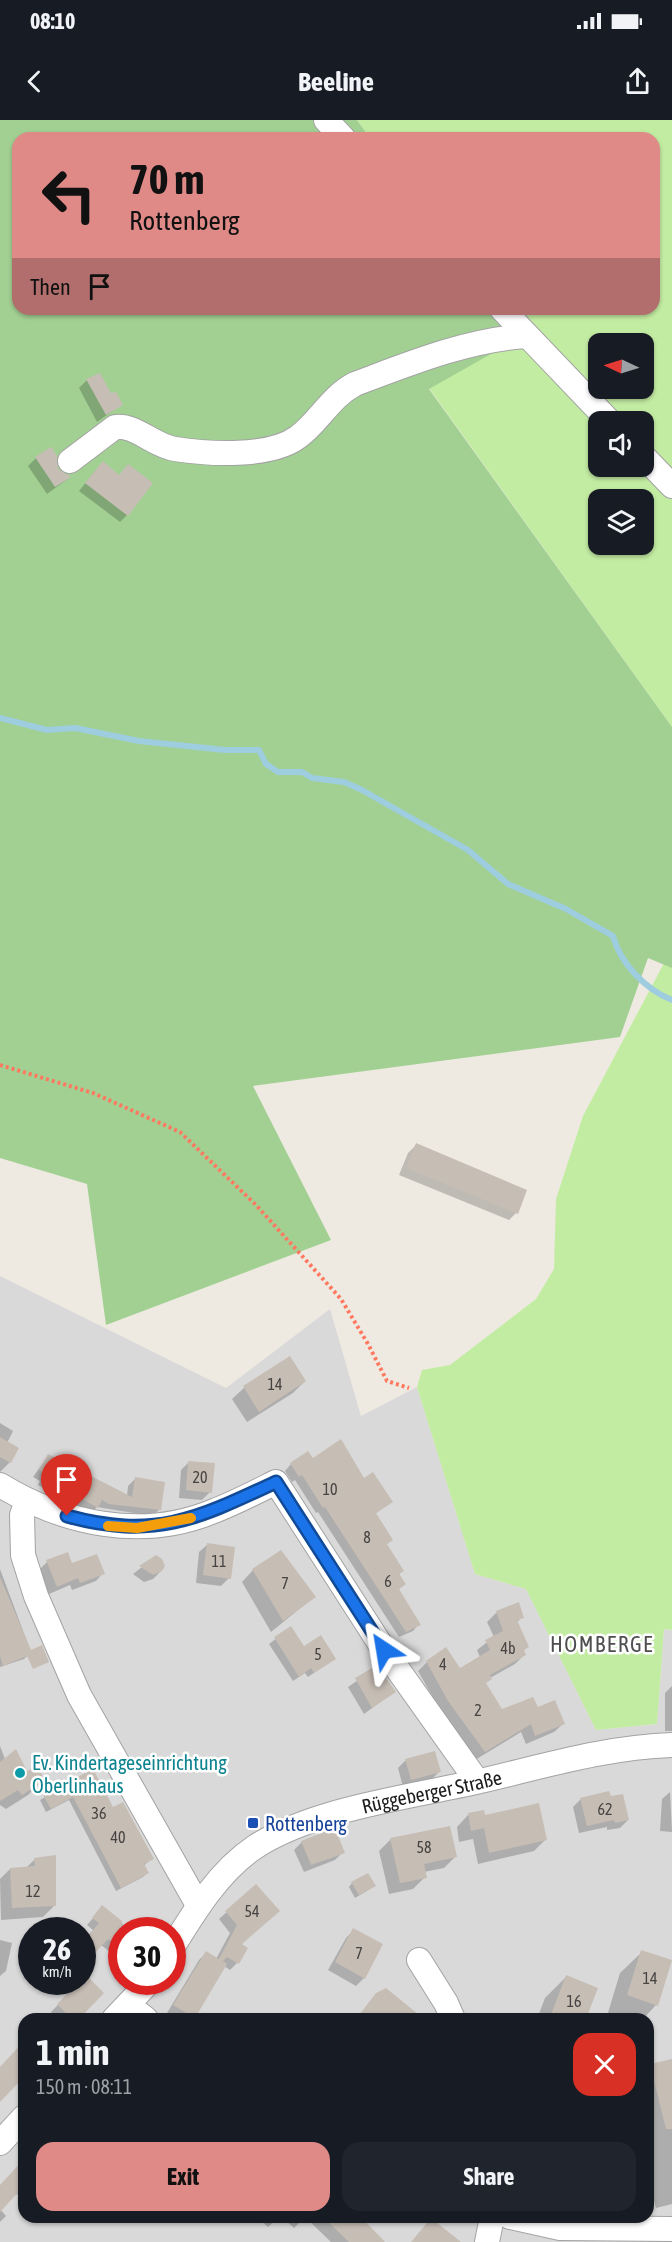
<!DOCTYPE html>
<meta charset="utf-8">
<style>
body{margin:0;font-family:"Asap Condensed",sans-serif;background:#20242c;color:#f1f3f6;height:100vh;display:flex;flex-direction:column;font-size:22px;white-space:nowrap}
*{box-sizing:border-box;margin:0}
p{font-size:20px;color:#9ea1a6}
.icon{flex:none;width:33px;height:33px;fill:none;stroke:currentColor;stroke-width:2;stroke-linecap:round;stroke-linejoin:round}
.map{position:relative;flex:1;overflow:hidden}
.panel{position:absolute;left:18px;top:1893px;width:636px;height:210px;display:flex;flex-direction:column;background:#171b24;border-radius:18px;box-shadow:0 2px 4px #0004}
.panel>*{flex:none}
.hud{position:absolute;left:12px;top:12px;width:648px;height:183px;border-radius:18px;box-shadow:0 2px 4px #0004;background:#df8a87;color:#111;overflow:hidden}
.needle{width:39px;rotate:274deg}
.fabs{position:absolute;left:588px;top:213px;display:grid;gap:12px}
.fabs a{display:grid;place-items:center;width:66px;height:66px;border-radius:12px;background:#171b24;box-shadow:0 2px 4px #0004;font-size:30px}
.speed{position:absolute;left:18px;top:1797px;display:flex;gap:12px;font-size:30px;font-weight:700;text-align:center}
.speed>*{display:grid;place-content:center;width:78px;height:78px;border-radius:50%;background:#171b24;box-shadow:0 2px 4px #0004;line-height:1}
.speed small{font-size:15px;font-weight:400}
.speed .limit{border:9px solid #d22;background:#fff;color:#111}
.pin{position:absolute;display:grid;place-items:center;width:51px;height:51px;color:#fff;margin:-62px -26px;border-radius:50% 50% 50% 0;rotate:-45deg;box-shadow:0 0 6px #0007}
.pin .icon{rotate:45deg}
.me{position:absolute;width:66px;margin:-33px;rotate:327deg;stroke-linejoin:round;filter:drop-shadow(0 0 4px #0008)}
.turn{display:flex;align-items:center;gap:21px;height:126px;padding:0 18px;font-size:27px}
.turn .icon{width:78px;height:78px;stroke-width:2.5}
.turn b{display:block;font-size:42px;line-height:51px}
.then{display:flex;align-items:center;height:57px;padding:0 18px;background:#0003;gap:12px;font-size:22px}
.round{display:grid;place-items:center;flex:none;width:63px;height:63px;border-radius:18px;background:#20242c}
.headline{display:flex;align-items:center;justify-content:space-between;height:102px;padding:0 18px}
h1{font-size:36px;font-weight:700;line-height:45px}
.action{display:flex;gap:12px;margin-top:auto;padding:12px 18px}
.action a{flex:1;height:69px;border-radius:18px;background:#df8a87;color:#111;font-size:24px;font-weight:700;line-height:69px;text-align:center}
.action a+a{background:#20242c;color:#f1f3f6}
.status{display:flex;justify-content:space-between;align-items:center;height:42px;padding:0 30px;background:#171b24;direction:ltr}
.status svg{height:16px;fill:currentColor}
header{display:flex;justify-content:space-between;align-items:center;height:78px;padding:0 18px;background:#171b24;font-size:27px;font-weight:700}
.map>svg:first-child{display:block}
.residential{fill:#dad9d9;fill-rule:evenodd}
.grass{fill:#c3eca3;fill-rule:evenodd}
.forest{fill:#a2d093}
.shadow{fill:#0003}
.lines{fill:none;stroke-linecap:round;stroke-linejoin:round}
.stream{stroke:#9ecddf;stroke-width:6}
.building{fill:#c6bdb4}
.minor-casing{stroke:#a3a3a3;stroke-width:26}
.path{stroke:#ff7961;stroke-width:4;stroke-dasharray:3 3;stroke-linecap:butt}
.minor{stroke:#fff;stroke-width:24}
.route-casing{stroke:#114b97;stroke-width:15}
.route{stroke:#1a73e8;stroke-width:10}
.slow{stroke:#f59e0b;stroke-width:10}
.culture-dot{fill:#0f9aa8;stroke:#fff;stroke-width:2}
.transit-dot{fill:#1a4fb4;stroke:#fff;stroke-width:2}
.labels{text-anchor:middle;dominant-baseline:central;stroke-width:5;stroke-linejoin:round;paint-order:stroke}
.number-label{font-size:16px;fill:#464442}
.culture-label{font-size:20px;fill:#0d838f;stroke:#fff;text-anchor:start}
.street-label{font-size:20px;fill:#1c1c1c;stroke:#fff}
.transit-label{font-size:20px;fill:#164399;stroke:#fff;text-anchor:start}
.quarter-label{font-size:22px;letter-spacing:1.5px;fill:#4f4f4f;stroke:#fff}
</style>
<div class="status"><b>08:10</b><svg viewBox="0 0 49 12"><path d="M0 12V9h3v3zM5 12V6h3v6zM10 12V3h3v9zM15 12V0h3v12zM26 1h20v11H26zM47 4h2v5h-2z"/></svg></div>
<header><svg class="icon" aria-label="back" viewBox="0 0 24 24"><path d="M15 5l-7 7 7 7"/></svg>Beeline<svg class="icon" aria-label="share" viewBox="0 0 24 24"><path d="M12 15V3M7 8l5-5 5 5M5 13v7h14v-7"/></svg></header>
<div class="map">
<svg width="672" height="2122" viewBox="0 0 672 2122">
<rect width="100%" height="100%" fill="#eeeae1"/>
<path class="residential" d="M0,1156L226,1268L330,1189L361,1296L417,1267L475,1454L526,1469L596,1610L657,1604L664,1509L672,1510V2122H0ZM32,1810H82V1862H32ZM122,1810H172V1862H122ZM24,1899H648V2097H24Z"/>
<path class="grass" d="M357,0H672V607L429,268L514,221L491,189H654V18H370ZM598,224H644V268H598ZM598,302H644V346H598ZM598,380H644V424H598Z
M672,828V1510L664,1509L657,1604L596,1610L526,1469L475,1454L417,1267L422,1250L450,1245L536,1179L554,1149L556,1079L583,996Z"/>
<path class="forest" d="M0,0H357L370,18H18V189H491L514,221L429,269L672,607V848L648,838L620,917L253,966L331,1120L106,1205L87,1064L0,1038Z"/>
<path class="shadow" d="M87,260L121,285L97,302L79,268Z
M36,338L57,350L69,358L47,374L28,346Z
M95,351L118,356L127,395L120,402L79,371Z
M416,1025L516,1093L509,1100L399,1055L408,1033Z
M305,1261L293,1273L247,1302L232,1279L244,1268Z
M0,1303L13,1311L7,1323L10,1342L0,1352Z
M48,1336L127,1376L128,1366L135,1359L159,1390L152,1396L97,1387L90,1394L38,1365L40,1361L33,1357Z
M313,1340L363,1360L391,1382L375,1394L391,1420L386,1425L404,1464L398,1470L419,1504L413,1511L399,1517L318,1392L316,1393L295,1360L292,1362L285,1351L291,1344Z
M189,1342L210,1372L202,1380L179,1378L181,1350Z
M207,1425L229,1458L221,1466L196,1463L199,1432Z
M155,1437L161,1451L153,1459L144,1462L133,1454Z
M47,1442L72,1445L103,1453L96,1461L72,1470L70,1465L49,1474L39,1450Z
M0,1449L31,1532L24,1539L0,1547Z
M253,1450L314,1477L271,1512L242,1462Z
M518,1484L522,1497L516,1503L524,1535L515,1544L490,1558L485,1564L501,1591L537,1589L564,1603L554,1612L526,1624L521,1612L475,1640L440,1590L418,1551L427,1542L459,1550L480,1537L477,1530L494,1517L487,1502L496,1493Z
M290,1508L303,1528L334,1539L308,1557L305,1553L293,1561L269,1524Z
M377,1547L394,1572L364,1594L348,1567Z
M672,1566V1611H665V1573Z
M0,1626L5,1639L43,1660L28,1675L6,1689L0,1685Z
M406,1640L439,1652L431,1660L403,1667L398,1648Z
M92,1651L113,1689L152,1739L143,1746L147,1753L143,1757L116,1771L69,1680L46,1692L40,1680Z
M670,1672L672,1712L660,1711L662,1679Z
M610,1678L628,1700L620,1708L607,1710V1707L579,1713L573,1687L581,1679Z
M468,1695L484,1697L546,1719L534,1731L478,1744L473,1719L459,1722L457,1707Z
M391,1719L456,1736L444,1748L424,1752L425,1757L413,1769L389,1774L379,1731Z
M302,1722L343,1732L335,1740L304,1752L294,1730Z
M35,1739L55,1785L43,1797L1,1800L0,1759L10,1749L26,1748Z
M352,1763L370,1769L355,1778L349,1767Z
M256,1766L237,1843L230,1850L224,1846L192,1899H178L167,1893L199,1840L206,1833L216,1839L230,1813L219,1799Z
M102,1788L130,1810H122V1841L101,1825L82,1845V1823L93,1810L87,1805Z
M354,1810L364,1858L356,1866L328,1850L346,1818Z
M0,1820L12,1823L6,1851L0,1856Z
M642,1832L656,1885L643,1899L607,1896L620,1853Z
M567,1856L584,1899H537L545,1878Z
M85,1857L75,1899H55L51,1892Z
M672,1940V2084L656,2088L648,2060L652,2056L648,2041V1948Z
M24,2042V2079L15,2073L0,2089V2068Z
M0,2089L6,2096L0,2102Z
M257,2097H279L268,2107Z
M282,2097H305L294,2108Z
M305,2097H359L383,2122H331Z"/>
<g class="lines">
<path class="stream" d="M0,598L47,610L75,608L139,621L225,630H259L266,644L278,652H302L312,658L344,662L362,670L468,730L508,764L566,789L613,816C620,843 646,870 672,880"/>
</g>
<path class="building" d="M100,253L111,273L116,272L123,285L106,295L86,259Z
M51,327L57,336L58,349L71,357L55,367L35,337Z
M103,341L119,355L128,344L153,363L128,396L85,363Z
M416,1023L527,1070L518,1094L406,1048Z
M290,1236L306,1261L259,1292L243,1266Z
M0,1317L19,1328L11,1343L0,1337Z
M341,1319L364,1358L373,1352L393,1382L376,1393L393,1420L387,1424L404,1451L399,1454L406,1464L399,1469L421,1505L406,1512L325,1387L323,1388L302,1355L299,1357L290,1343L308,1331L313,1338Z
M48,1334L132,1377L135,1357L165,1362L161,1390L109,1384L102,1380L98,1388L44,1357L45,1354L39,1350Z
M188,1341L215,1343L212,1373L186,1370Z
M207,1423L235,1427L231,1459L203,1455Z
M281,1430L316,1477L283,1501L252,1449Z
M68,1432L72,1443L97,1434L105,1454L80,1463L78,1458L57,1467L46,1440Z
M156,1435L162,1439L165,1446L162,1451L153,1455L139,1446Z
M0,1457L31,1530L42,1525L49,1542L33,1549L27,1536L3,1546L0,1536Z
M519,1482L524,1498L517,1500L529,1527L524,1530L526,1535L490,1555L492,1559L486,1563L502,1589L533,1577L538,1587L555,1580L565,1604L535,1616L531,1604L485,1632L448,1581L426,1541L446,1527L460,1548L490,1530L485,1520L503,1511L496,1491Z
M291,1506L304,1526L321,1515L336,1539L314,1553L311,1548L299,1557L274,1517Z
M377,1545L396,1572L372,1588L355,1558Z
M16,1629L27,1651L37,1646L45,1660L22,1675L18,1670L0,1681V1642Z
M435,1631L441,1652L411,1660L405,1639Z
M93,1649L113,1687L123,1682L154,1739L144,1744L149,1753L121,1768L73,1677L51,1689L43,1675Z
M609,1671L611,1676L623,1674L629,1700L615,1703L614,1700L587,1706L580,1678Z
M539,1683L547,1720L489,1733L484,1708L471,1711L468,1693L484,1690L485,1695Z
M450,1706L457,1737L424,1744L427,1758L400,1763L390,1718Z
M335,1708L345,1733L311,1745L301,1721Z
M56,1735V1786L12,1788L10,1748L35,1746L34,1738Z
M368,1753L376,1766L359,1775L351,1762Z
M256,1764L280,1791L242,1824L248,1828L239,1844L227,1837L223,1841L227,1844L195,1898L173,1885L206,1831L219,1839L237,1805L225,1791Z
M102,1785L122,1801V1829L108,1819L82,1847V1824L99,1803L92,1798Z
M353,1808L383,1824L365,1859L335,1842Z
M641,1830L672,1840L658,1886L627,1875Z
M85,1854L104,1873L79,1899H72L57,1884L79,1862H82Z
M566,1855L598,1868L586,1899H560L551,1895Z
M386,1868L424,1899H356L376,1873Z
M24,1921V1957L0,1982V1947Z
M672,1939V2009H666L650,1944Z
M24,2039V2066L0,2092V2065Z
M323,2097H361L385,2122H349Z
M431,2098L461,2122H411Z"/>
<g class="lines">
<g class="minor-casing">
<g id="minor">
<path d="M326,0L343,18"/>
<path d="M502,189L610,302"/>
<path d="M644,337L672,366"/>
<path d="M70,341L115,307C135,304 154,326 175,329C208,334 270,338 298,317C319,302 330,277 355,264C411,243 467,220 527,216"/>
<path d="M0,1365C64,1404 142,1421 214,1391C235,1383 256,1372 276,1362L384,1530L477,1661"/>
<path d="M27,1381L22,1395L23,1435L36,1476L79,1575L198,1785"/>
<path id="s1" d="M172,1828C194,1792 219,1751 255,1727C313,1689 409,1677 476,1662C541,1647 606,1627 672,1625"/>
<path d="M419,1840L446,1883L453,1899"/>
<path d="M128,1885L146,1899"/>
<path d="M114,1899L149,1862"/>
<path d="M0,2023L24,1997"/>
<path d="M510,2097L560,2108L672,2109"/>
<path d="M487,2122L492,2097"/>
</g>
</g>
<path class="path" d="M0,945L93,973L180,1012L256,1085L341,1179L368,1224L387,1261L409,1268"/>
<use href="#minor" class="minor"/>
</g>
<g class="lines">
<g class="route-casing">
<path id="route" d="M67,1396C155,1420 197,1399 276,1362L384,1530"/>
</g>
<use href="#route" class="route"/>
<path class="slow" d="M108,1406L137,1408L191,1398"/>
</g>
<circle class="culture-dot" cx="20" cy="1653" r="6"/>
<rect class="transit-dot" x="247" y="1697" width="12" height="12" rx="3"/>
<g class="labels">
<g class="number-label">
<text x="275" y="1264">14</text>
<text x="200" y="1357">20</text>
<text x="330" y="1369">10</text>
<text x="367" y="1417">8</text>
<text x="219" y="1441">11</text>
<text x="388" y="1461">6</text>
<text x="285" y="1463">7</text>
<text x="508" y="1528">4b</text>
<text x="318" y="1534">5</text>
<text x="443" y="1544">4</text>
<text x="478" y="1590">2</text>
<text x="605" y="1689">62</text>
<text x="99" y="1693">36</text>
<text x="118" y="1717">40</text>
<text x="424" y="1727">58</text>
<text x="33" y="1771">12</text>
<text x="252" y="1791">54</text>
<text x="359" y="1833">7</text>
<text x="650" y="1858">14</text>
<text x="574" y="1881">16</text>
</g>
<g class="culture-label">
<text x="32" y="1642">Ev. Kindertageseinrichtung<tspan x="32" dy="23">Oberlinhaus</tspan></text>
</g>
<g class="street-label">
<text stroke="none"><textPath href="#s1" startOffset="318">Rüggeberger Straße</textPath></text>
</g>
<g class="transit-label">
<text x="265" y="1703">Rottenberg</text>
</g>
<g class="quarter-label">
<text x="602" y="1524">HOMBERGE</text>
</g>
</g>
</svg>
<div class="fabs">
<a><svg class="needle" viewBox="-14 -14 28 28"><path d="M0-13l5 13h-10z" fill="#e53935"/><path d="M0 13l5-13h-10z" fill="#9ea1a6"/></svg></a>
<a><svg class="icon" aria-label="sound" viewBox="0 0 24 24"><path d="M4 9h4l5-4v14l-5-4H4zM17 9q2 3 0 6"/></svg></a>
<a><svg class="icon" aria-label="layers" viewBox="0 0 24 24"><path d="M12 4l9 5-9 5-9-5zM3 14l9 5 9-5"/></svg></a>
</div>
<div class="speed"><div>26<small>km/h</small></div><div class="limit">30</div></div>
<div class="pin" style="left:67px;top:1396px;background:#d93025"><svg class="icon" aria-label="arrive" viewBox="0 0 24 24"><path d="M6 21V4h12l-3 4 3 4H6"/></svg></div>
<svg class="me" style="left:384px;top:1530px" viewBox="-20 -20 40 40"><path d="M0-17L14 15 0 8-14 15z" fill="#1a73e8" stroke="#fff" stroke-width="4"/></svg>
<div class="hud">
<div class="turn"><svg class="icon" aria-label="left" viewBox="0 0 24 24"><path d="M17 20v-9H6M10 6l-5 5 5 5"/></svg><div><b>70 m</b>Rottenberg</div></div>
<div class="then">Then<svg class="icon" aria-label="arrive" viewBox="0 0 24 24"><path d="M6 21V4h12l-3 4 3 4H6"/></svg></div>
</div>
<section class="panel">
<div class="headline"><div><h1>1 min</h1><p>150 m · 08:11</p></div><a class="round" style="background:#d93025;color:#fff"><svg class="icon" aria-label="close" viewBox="0 0 24 24"><path d="M6 6l12 12M18 6L6 18"/></svg></a></div>
<div class="action"><a>Exit</a><a>Share</a></div>
</section>
</div>
